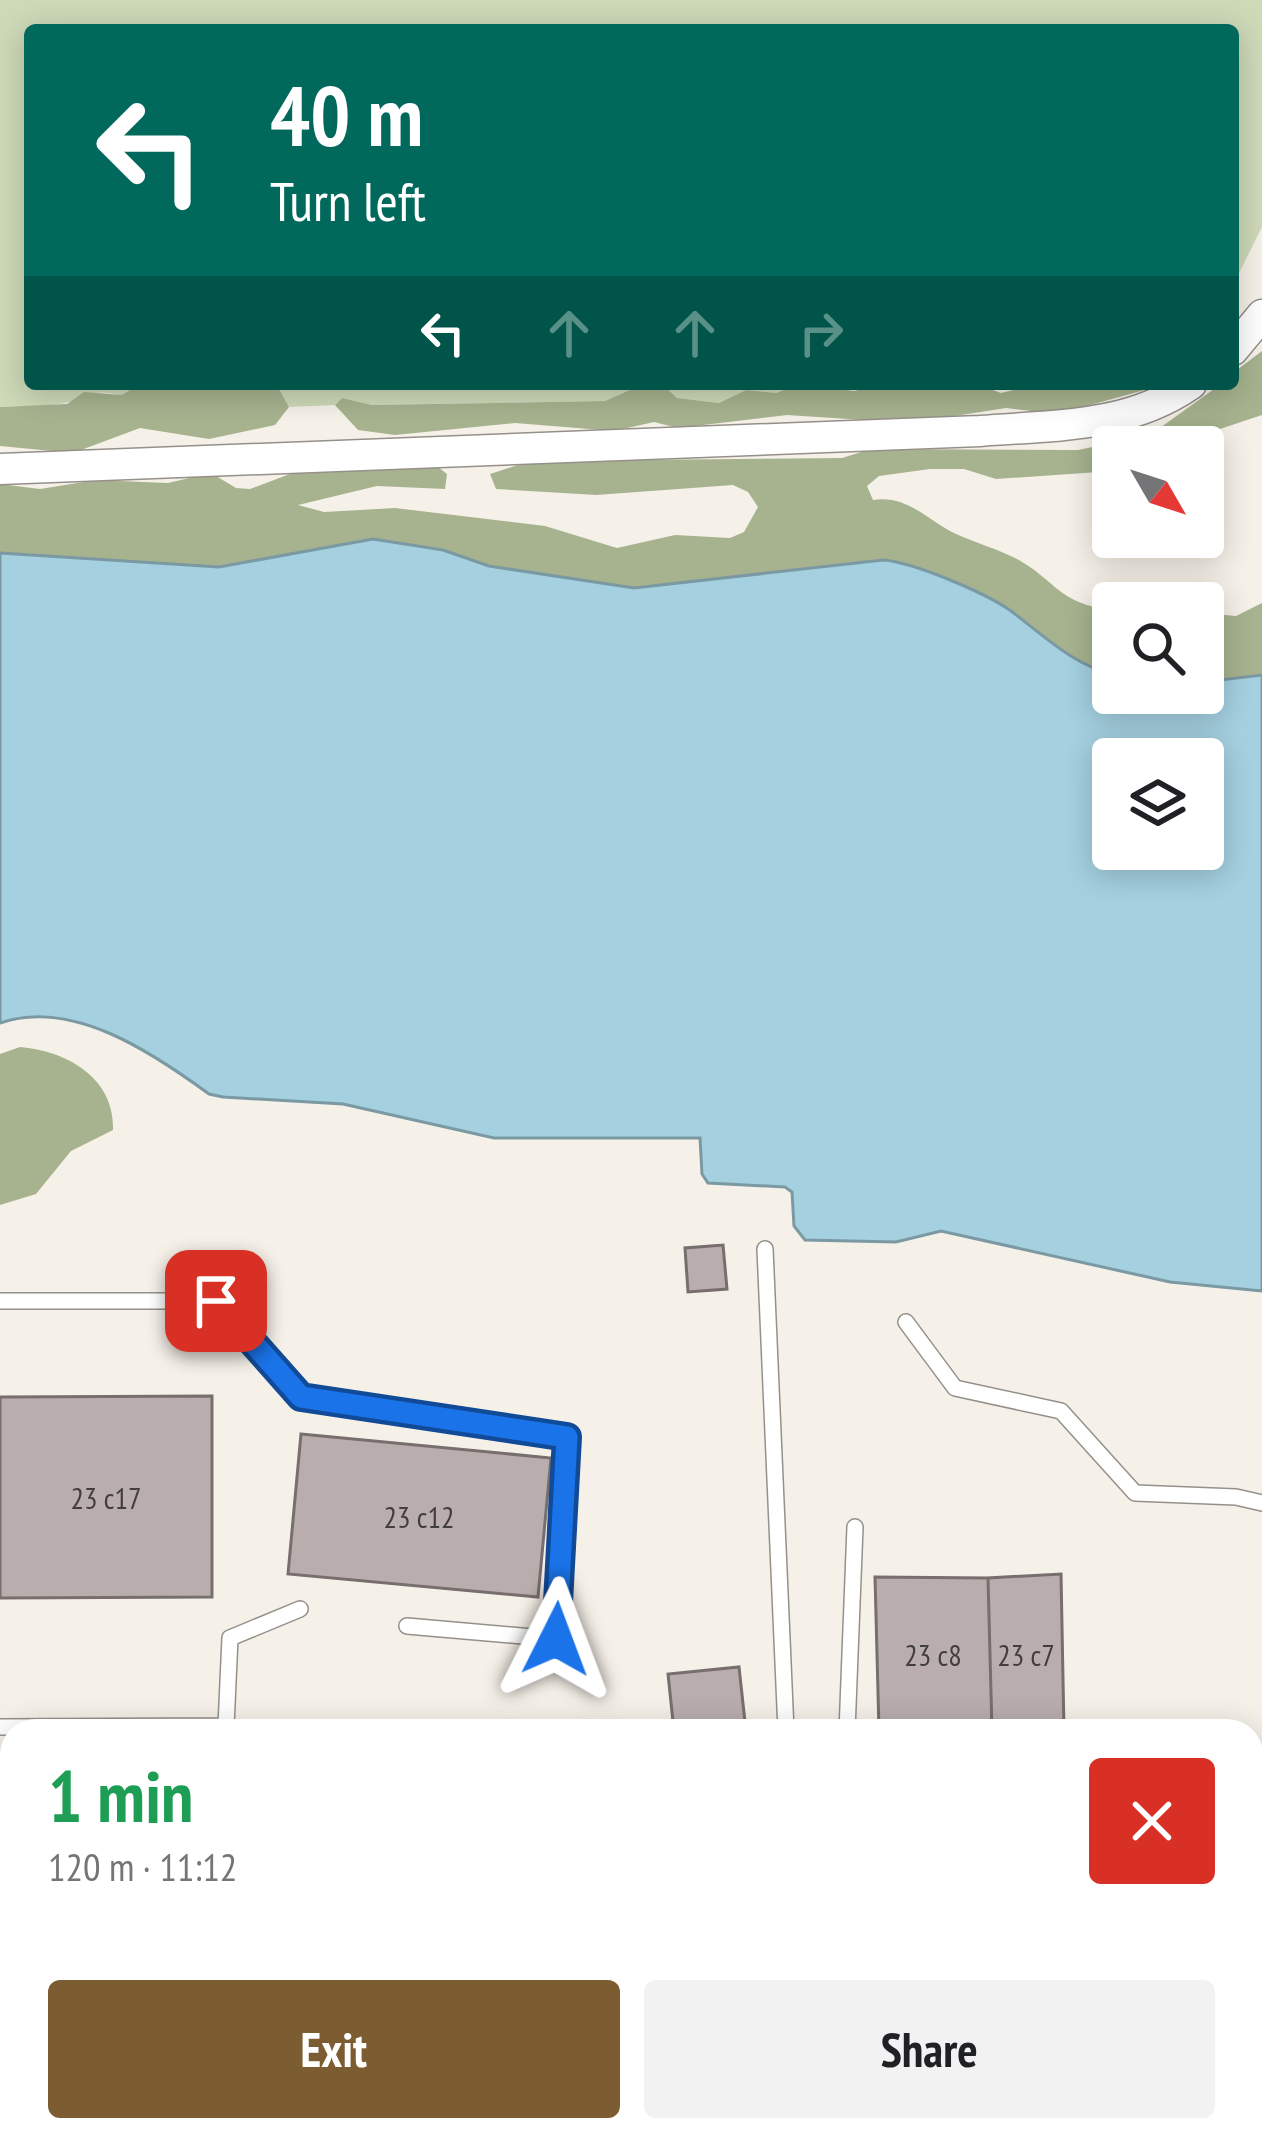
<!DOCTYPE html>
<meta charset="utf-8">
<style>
body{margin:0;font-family:"PT Sans Narrow",sans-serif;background:#f2f2f2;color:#202124;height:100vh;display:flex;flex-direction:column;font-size:45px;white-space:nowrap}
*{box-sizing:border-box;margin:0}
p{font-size:39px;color:#757577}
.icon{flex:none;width:66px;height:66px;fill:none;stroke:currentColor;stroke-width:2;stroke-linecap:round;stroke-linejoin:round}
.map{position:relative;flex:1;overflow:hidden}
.details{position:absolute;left:0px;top:1719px;width:1263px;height:423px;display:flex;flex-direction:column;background:#fff;border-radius:36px 36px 0 0;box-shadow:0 6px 30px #0003}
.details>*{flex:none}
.top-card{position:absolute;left:24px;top:24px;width:1215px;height:366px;border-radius:12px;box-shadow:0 6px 30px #0003;background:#00695c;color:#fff;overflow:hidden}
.needle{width:78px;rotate:129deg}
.controls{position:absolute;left:1092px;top:426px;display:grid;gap:24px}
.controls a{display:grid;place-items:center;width:132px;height:132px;border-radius:12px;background:#fff;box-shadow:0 6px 30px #0003;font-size:60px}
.pin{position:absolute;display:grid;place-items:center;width:102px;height:102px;color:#fff;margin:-51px;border-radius:24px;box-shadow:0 6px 18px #0006}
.me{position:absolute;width:132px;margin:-66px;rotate:3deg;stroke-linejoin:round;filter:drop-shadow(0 0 9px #0008)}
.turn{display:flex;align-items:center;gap:42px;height:252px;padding:0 48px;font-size:54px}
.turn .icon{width:156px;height:156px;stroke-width:2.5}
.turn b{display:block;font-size:84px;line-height:102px}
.lanes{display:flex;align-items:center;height:114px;padding:0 48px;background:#0003;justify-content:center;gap:60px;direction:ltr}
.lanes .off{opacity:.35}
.round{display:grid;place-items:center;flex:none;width:126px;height:126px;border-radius:12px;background:#f2f2f2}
.head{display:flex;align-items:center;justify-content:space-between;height:204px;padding:0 48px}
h1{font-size:72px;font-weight:700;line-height:90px;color:#1e9e55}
.primary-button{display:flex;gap:24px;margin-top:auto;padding:24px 48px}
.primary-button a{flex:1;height:138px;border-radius:12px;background:#7c5c31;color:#fff;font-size:48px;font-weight:700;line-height:138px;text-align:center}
.primary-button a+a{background:#f2f2f2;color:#202124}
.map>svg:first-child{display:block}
.green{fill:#ced9b8}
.forest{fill:#a7b38f}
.water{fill:#a4d0e0;stroke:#7b99a3;stroke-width:3;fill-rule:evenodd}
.building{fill:#b9aead;stroke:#786e6d;stroke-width:3}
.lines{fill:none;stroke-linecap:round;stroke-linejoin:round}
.service-casing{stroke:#959089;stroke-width:18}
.minor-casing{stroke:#959089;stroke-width:33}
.tertiary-casing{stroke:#959089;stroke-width:42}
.service{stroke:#fff;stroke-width:15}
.minor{stroke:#fff;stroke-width:30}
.tertiary{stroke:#fff;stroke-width:39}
.route-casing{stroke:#114b97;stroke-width:30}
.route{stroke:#1a73e8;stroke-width:21}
.labels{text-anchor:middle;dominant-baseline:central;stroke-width:10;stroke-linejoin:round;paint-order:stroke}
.number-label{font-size:30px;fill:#423e3b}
</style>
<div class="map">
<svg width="1262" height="2140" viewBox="0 0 1262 2140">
<rect width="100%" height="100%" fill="#f6f1e8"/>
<path class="green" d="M0,0H1262V227L1233,285V30H30V384H140L122,396C88,386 87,401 58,404C39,407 20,405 0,407Z
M268,384H643L605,401L372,405L342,398L335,405L289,407L279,389Z
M661,384H799L776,393L746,390L719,403L677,398Z"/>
<path class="forest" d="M1262,351V415L1220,429L1192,447H1113V471L996,479L964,469H930L879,476L867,486L873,500C907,494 928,521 956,534C976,543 998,549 1017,559C1057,581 1058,604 1113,610V674C1077,667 1047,638 1018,617C989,595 919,563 883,560L634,588L489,566L443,550L373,539L219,567L0,553V484L40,489L96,480L168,483L211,473L236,488L250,489L290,474L434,464L447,474L445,489L377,486L298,505L324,512L395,508L545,526L617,548L675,535L730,538L744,532L758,507L748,492L733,485L596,495L496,489L490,474L530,461L842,458L871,449L1078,450L1150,435L1221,384H1233V373Z
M140,384H268L279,389L289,407L275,425L209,439L140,428L73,453L0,446V407L67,404L84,392L122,395Z
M643,384H662L677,398L719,403L746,390L776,393L799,384L854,391L882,384H976L1001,393L1040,384H1166L1058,414L1006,408L910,423L787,415L678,428L654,422L614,431L515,423L395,435L358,430L335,405L342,398L372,405L605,401Z
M1262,603V675L1203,682V613L1236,616Z
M20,1047C67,1051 115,1078 113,1130L71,1151L36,1194L0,1205V1054Z"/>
<path class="water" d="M373,539L443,550L489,566L634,588L883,560C913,562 986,593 1011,611C1042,634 1074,666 1113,674V693H1203V682L1262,675V1291L1170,1282L941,1231L896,1242L805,1240L794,1226L792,1192L785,1187L708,1183L702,1174L700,1138H494L343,1104L223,1097L209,1094C153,1053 72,998 0,1023V553L219,567ZM1113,759H1203V849H1113Z"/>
<path class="building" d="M723,1245L727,1289L688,1292L685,1248Z
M212,1396V1597L0,1598V1397Z
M301,1434L551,1458L538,1597L288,1574Z
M1061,1574L1064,1731H992L988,1578Z
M875,1577L988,1578L992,1731H879Z
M739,1667L746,1731H674L668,1674Z
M135,2130H200V2140H135Z
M622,2130H703V2140H622Z
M863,2130H932V2140H864Z"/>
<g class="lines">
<g class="service-casing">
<path id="service" d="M765,1249L786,1731
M0,1301H216L301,1397L567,1437L556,1639L407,1626
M906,1322L955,1388L1061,1411L1135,1493L1236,1497L1262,1503
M0,1727L226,1726L230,1638L300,1609
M847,1731L855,1527
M1251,1875H1262
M603,2130V2140
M1242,2140V2130"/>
</g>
<g class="minor-casing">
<path id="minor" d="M1233,350L1262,315
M0,469L980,431C1055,425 1128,428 1191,384
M795,2130V2140"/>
</g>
<g class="tertiary-casing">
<path id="tertiary" d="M1251,1977L1262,1978
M0,1981L12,1980"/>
</g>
<use href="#service" class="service"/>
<use href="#minor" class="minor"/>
<use href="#tertiary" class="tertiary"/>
</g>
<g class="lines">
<g class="route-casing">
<path id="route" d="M216,1301L301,1397L567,1437L556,1639"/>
</g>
<use href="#route" class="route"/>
</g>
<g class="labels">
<g class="number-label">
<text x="106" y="1497">23 с17</text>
<text x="419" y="1516">23 с12</text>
<text x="933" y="1654">23 с8</text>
<text x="1026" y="1654">23 с7</text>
</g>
</g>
</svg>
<div class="controls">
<a><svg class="needle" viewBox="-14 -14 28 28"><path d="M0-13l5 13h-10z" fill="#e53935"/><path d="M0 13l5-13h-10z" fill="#757577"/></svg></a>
<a><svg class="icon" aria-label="search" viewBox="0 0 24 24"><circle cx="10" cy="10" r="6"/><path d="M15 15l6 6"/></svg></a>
<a><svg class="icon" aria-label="layers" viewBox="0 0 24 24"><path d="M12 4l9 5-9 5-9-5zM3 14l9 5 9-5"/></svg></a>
</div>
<div class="pin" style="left:216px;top:1301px;background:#d93025"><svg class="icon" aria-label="arrive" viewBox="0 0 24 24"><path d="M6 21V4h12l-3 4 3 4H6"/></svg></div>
<svg class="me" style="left:556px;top:1639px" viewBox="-20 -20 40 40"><path d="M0-17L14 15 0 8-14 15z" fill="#1a73e8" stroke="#fff" stroke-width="4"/></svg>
<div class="top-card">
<div class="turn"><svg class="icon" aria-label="left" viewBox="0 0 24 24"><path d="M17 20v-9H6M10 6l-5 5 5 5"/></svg><div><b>40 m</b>Turn left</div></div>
<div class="lanes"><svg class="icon" aria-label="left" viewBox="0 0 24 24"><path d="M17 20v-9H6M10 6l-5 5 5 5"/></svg><svg class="icon off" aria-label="ahead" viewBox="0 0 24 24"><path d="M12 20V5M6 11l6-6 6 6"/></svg><svg class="icon off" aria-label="ahead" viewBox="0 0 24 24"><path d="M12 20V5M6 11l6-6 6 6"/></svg><svg class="icon off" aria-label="right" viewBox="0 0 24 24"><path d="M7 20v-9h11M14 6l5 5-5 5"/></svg></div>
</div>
<section class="details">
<div class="head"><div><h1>1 min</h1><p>120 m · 11:12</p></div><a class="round" style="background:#d93025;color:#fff"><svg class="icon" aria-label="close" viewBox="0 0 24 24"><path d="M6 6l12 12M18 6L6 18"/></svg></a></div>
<div class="primary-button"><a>Exit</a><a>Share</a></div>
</section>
</div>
